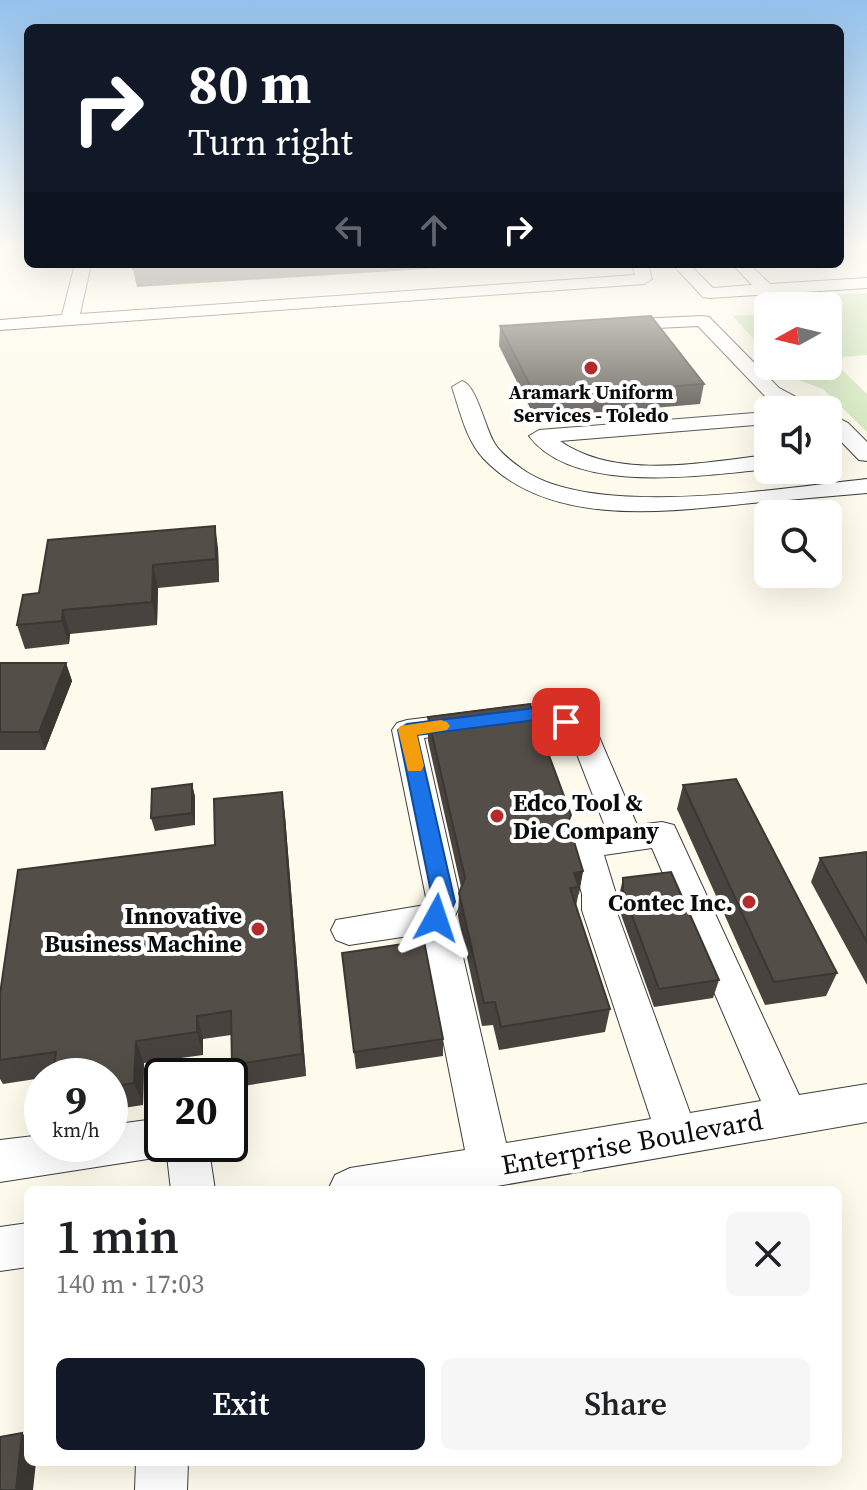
<!DOCTYPE html>
<meta charset="utf-8">
<style>
body{margin:0;font-family:"Source Serif 4",serif;background:#f6f6f6;color:#202124;height:100vh;display:flex;flex-direction:column;font-size:30px;white-space:nowrap}
*{box-sizing:border-box;margin:0}
p{font-size:26px;color:#757577}
.icon{flex:none;width:44px;height:44px;fill:none;stroke:currentColor;stroke-width:2;stroke-linecap:round;stroke-linejoin:round}
.map{position:relative;flex:1;overflow:hidden}
.side{position:absolute;left:24px;top:1186px;width:818px;height:280px;display:flex;flex-direction:column;background:#fff;border-radius:12px;box-shadow:0 8px 32px #0002}
.side>*{flex:none}
.guide{position:absolute;left:24px;top:24px;width:820px;height:244px;border-radius:12px;box-shadow:0 8px 32px #0002;background:#111827;color:#fff;overflow:hidden}
.needle{width:52px;rotate:262deg}
.controls{position:absolute;left:754px;top:292px;display:grid;gap:16px}
.controls a{display:grid;place-items:center;width:88px;height:88px;border-radius:12px;background:#fff;box-shadow:0 8px 32px #0002;font-size:40px}
.speed{position:absolute;left:24px;top:1058px;display:flex;gap:16px;font-size:40px;font-weight:700;text-align:center}
.speed>*{display:grid;place-content:center;width:104px;height:104px;border-radius:50%;background:#fff;box-shadow:0 8px 32px #0002;line-height:1}
.speed small{font-size:20px;font-weight:400}
.speed .limit{border:4px solid #111;border-radius:12px;background:#fff;color:#111}
.pin{position:absolute;display:grid;place-items:center;width:68px;height:68px;color:#fff;margin:-34px;border-radius:16px;box-shadow:0 4px 12px #0006}
.me{position:absolute;width:88px;margin:-44px;rotate:5deg;stroke-linejoin:round;filter:drop-shadow(0 0 6px #0008)}
.turn{display:flex;align-items:center;gap:28px;height:168px;padding:0 32px;font-size:36px}
.turn .icon{width:104px;height:104px;stroke-width:2.5}
.turn b{display:block;font-size:56px;line-height:68px}
.lanes{display:flex;align-items:center;height:76px;padding:0 32px;background:#0003;justify-content:center;gap:40px;direction:ltr}
.lanes .off{opacity:.35}
.round{display:grid;place-items:center;flex:none;width:84px;height:84px;border-radius:12px;background:#f6f6f6}
.overview{display:flex;align-items:center;justify-content:space-between;height:136px;padding:0 32px}
h1{font-size:48px;font-weight:600;line-height:60px}
.button{display:flex;gap:16px;margin-top:auto;padding:16px 32px}
.button a{flex:1;height:92px;border-radius:12px;background:#111827;color:#fff;font-size:32px;font-weight:600;line-height:92px;text-align:center}
.button a+a{background:#f6f6f6;color:#202124}
.map>svg:first-child{display:block}
.green{fill:#cee6b8}
.lines{fill:none;stroke-linecap:round;stroke-linejoin:round}
.minor-casing{stroke:#3f3f3f;stroke-width:2}
.minor{fill:#fff;fill-rule:evenodd}
.wall{fill:#48433f}
.shaded-wall{fill:#3b3733}
.building{fill:#544e49;stroke:#3b3733;stroke-width:2}
.route{fill:#1a73e8;stroke:#114b97;stroke-width:2}
.slow{fill:#f59e0b}
.poi-dot{fill:#b52b2b;stroke:#fff;stroke-width:3}
.labels{text-anchor:middle;dominant-baseline:central;stroke-width:8;stroke-linejoin:round;paint-order:stroke}
.far-poi-label{font-size:20px;font-weight:bold;fill:#0c0c0c;stroke:#fff}
.poi-label{font-size:24px;font-weight:bold;fill:#0c0c0c;stroke:#fff;text-anchor:end}
.near-street-label{font-size:28px;fill:#0c0c0c;stroke:#fff}
</style>
<div class="map">
<svg width="867" height="1490" viewBox="0 0 867 1490">
<rect width="100%" height="100%" fill="#fefbec"/>
<path class="green" d="M867,293V355L830,358L867,394V432L823,389L788,376L778,366H828V306H781L773,298Z
M768,314V355L733,316Z"/>
<g class="lines">
<g class="minor-casing">
<path id="minor" d="M75,264H91L80,314L635,275L632,264H648L652,279L644,284L0,330V320L62,315Z
M672,264H689L713,288L752,285L732,264H749L770,284L867,278V288L709,298L703,297Z
M703,316L709,317L779,388L820,410H794L765,396L698,326L615,330L606,325L615,320Z
M462,381C477,385 485,429 495,444C501,454 513,462 522,469C593,520 781,488 867,479V493C829,496 790,500 752,503C666,512 550,528 484,459C466,440 460,411 452,387Z
M768,412V424L560,441C618,481 702,462 768,455V469C703,475 574,496 529,436L539,430Z
M828,413L848,423L867,442V461L859,460L828,428Z
M535,704L576,715L597,732L637,825L662,822L674,825L799,1095L867,1084V1122L474,1190H328L335,1175L350,1168L465,1150L422,934L349,945L336,940L331,930L336,920L425,905L427,902L392,730L397,723L407,720ZM535,724L556,729L573,744L606,829L572,836L568,845L582,894V910L651,1119L506,1143L454,918L461,902L424,738ZM652,848L761,1101L690,1113L616,910V894L604,855Z
M162,1118V1144H208L215,1190H171L167,1156L0,1182V1140L42,1135V1144H110V1125Z
M28,1223V1267L0,1271V1227Z
M136,1462H188L187,1490H135Z"/>
</g>
<use href="#minor" class="minor"/>
</g>
<path class="wall" d="M134,264H506L137,287L133,269Z
M500,326L704,384L700,404L535,418L499,346Z
M218,548L219,582L158,588L157,625L70,634L69,644L25,649L17,625L39,593Z
M0,663H66L72,681L45,750H0Z
M428,717L569,825L583,871L576,906L610,1009L605,1032L499,1050L493,1025L482,1026L458,916L459,893L461,887L428,741Z
M192,784L195,797V825L155,831L151,818Z
M683,785L837,973L826,996L765,1005L677,809Z
M282,792L285,816L306,1076L237,1087L232,1065L231,1035L203,1039V1055L144,1063L143,1105L110,1110V1076H42V1078L3,1084L0,1079V994L215,845Z
M867,852V985L811,882L820,858Z
M623,878L719,980L713,998L654,1007L619,909V896Z
M342,953L443,1039V1056L356,1069Z"/>
<path class="shaded-wall" d="M215,526L218,548L219,582L216,559Z
M153,565L158,588L157,625L152,602Z
M63,610L70,634L69,644L62,621Z
M66,663L72,681L45,750L39,732Z
M192,784L195,797V825L192,813Z
M282,792L285,816L306,1076L302,1054Z
M583,871L579,894L578,895L579,887L574,873Z
M197,1016L203,1039V1055L197,1032Z
M136,1041L144,1063L143,1105L134,1083Z
M22,1433L28,1439V1462H36L33,1490H16Z"/>
<path class="building" d="M134,264H215L133,269Z
M651,316L704,384L536,397L500,326Z
M215,526L216,559L153,565L152,602L63,610L62,621L17,625L23,595L39,593L48,540Z
M0,663H66L39,732H0Z
M530,704L571,815L568,822L583,871L574,873L579,887L570,888L610,1009L501,1027L495,1002L484,1003L459,893L465,878L428,717Z
M736,779L837,973L774,982L683,785Z
M192,784V813L151,818L152,789Z
M282,792L302,1054L232,1065L231,1011L197,1016V1032L136,1041L134,1083L110,1087V1076H53L56,1052L0,1060V994L18,870L215,845L214,799Z
M867,852V942L820,858Z
M671,872L719,980L659,989L623,891V878Z
M424,941L443,1039L354,1052L342,953Z
M22,1433L16,1490H0V1437Z"/>
<linearGradient id="sky" x2="0" y2="1"><stop stop-color="#93c2ec"/><stop offset="0.54" stop-color="#fffdf6"/><stop offset="1" stop-color="#fffdf6" stop-opacity="0"/></linearGradient>
<rect width="867" height="456" fill="url(#sky)"/>
<path class="route" d="M535,708L572,717L575,722L566,728L535,720L417,735L455,902L444,925L436,927L429,925L426,918L433,902L398,730L407,724Z"/>
<path class="slow" d="M441,720L447,722L450,726L447,730L417,735L424,766L421,771H408L398,730L400,726Z"/>
<g class="poi-dot">
<circle cx="591" cy="368" r="8"/>
<circle cx="497" cy="816" r="8"/>
<circle cx="749" cy="902" r="8"/>
<circle cx="258" cy="929" r="8"/>
</g>
<g class="labels">
<g class="far-poi-label">
<text x="591" y="392">Aramark Uniform<tspan x="591" dy="23">Services - Toledo</tspan></text>
</g>
<g class="poi-label">
<text x="513" y="802" text-anchor="start">Edco Tool &amp;<tspan x="513" dy="28">Die Company</tspan></text>
<text x="733" y="902">Contec Inc.</text>
<text x="242" y="915">Innovative<tspan x="242" dy="28">Business Machine</tspan></text>
</g>
<g class="near-street-label">
<text transform="translate(632 1142) rotate(-10)">Enterprise Boulevard</text>
</g>
</g>
</svg>
<div class="controls">
<a><svg class="needle" viewBox="-14 -14 28 28"><path d="M0-13l5 13h-10z" fill="#e53935"/><path d="M0 13l5-13h-10z" fill="#757577"/></svg></a>
<a><svg class="icon" aria-label="sound" viewBox="0 0 24 24"><path d="M4 9h4l5-4v14l-5-4H4zM17 9q2 3 0 6"/></svg></a>
<a><svg class="icon" aria-label="search" viewBox="0 0 24 24"><circle cx="10" cy="10" r="6"/><path d="M15 15l6 6"/></svg></a>
</div>
<div class="speed"><div>9<small>km/h</small></div><div class="limit">20</div></div>
<div class="pin" style="left:566px;top:722px;background:#d93025"><svg class="icon" aria-label="arrive" viewBox="0 0 24 24"><path d="M6 21V4h12l-3 4 3 4H6"/></svg></div>
<svg class="me" style="left:436px;top:918px" viewBox="-20 -20 40 40"><path d="M0-17L14 15 0 8-14 15z" fill="#1a73e8" stroke="#fff" stroke-width="4"/></svg>
<div class="guide">
<div class="turn"><svg class="icon" aria-label="right" viewBox="0 0 24 24"><path d="M7 20v-9h11M14 6l5 5-5 5"/></svg><div><b>80 m</b>Turn right</div></div>
<div class="lanes"><svg class="icon off" aria-label="left" viewBox="0 0 24 24"><path d="M17 20v-9H6M10 6l-5 5 5 5"/></svg><svg class="icon off" aria-label="ahead" viewBox="0 0 24 24"><path d="M12 20V5M6 11l6-6 6 6"/></svg><svg class="icon" aria-label="right" viewBox="0 0 24 24"><path d="M7 20v-9h11M14 6l5 5-5 5"/></svg></div>
</div>
<section class="side">
<div class="overview"><div><h1>1 min</h1><p>140 m · 17:03</p></div><a class="round"><svg class="icon" aria-label="close" viewBox="0 0 24 24"><path d="M6 6l12 12M18 6L6 18"/></svg></a></div>
<div class="button"><a>Exit</a><a>Share</a></div>
</section>
</div>
